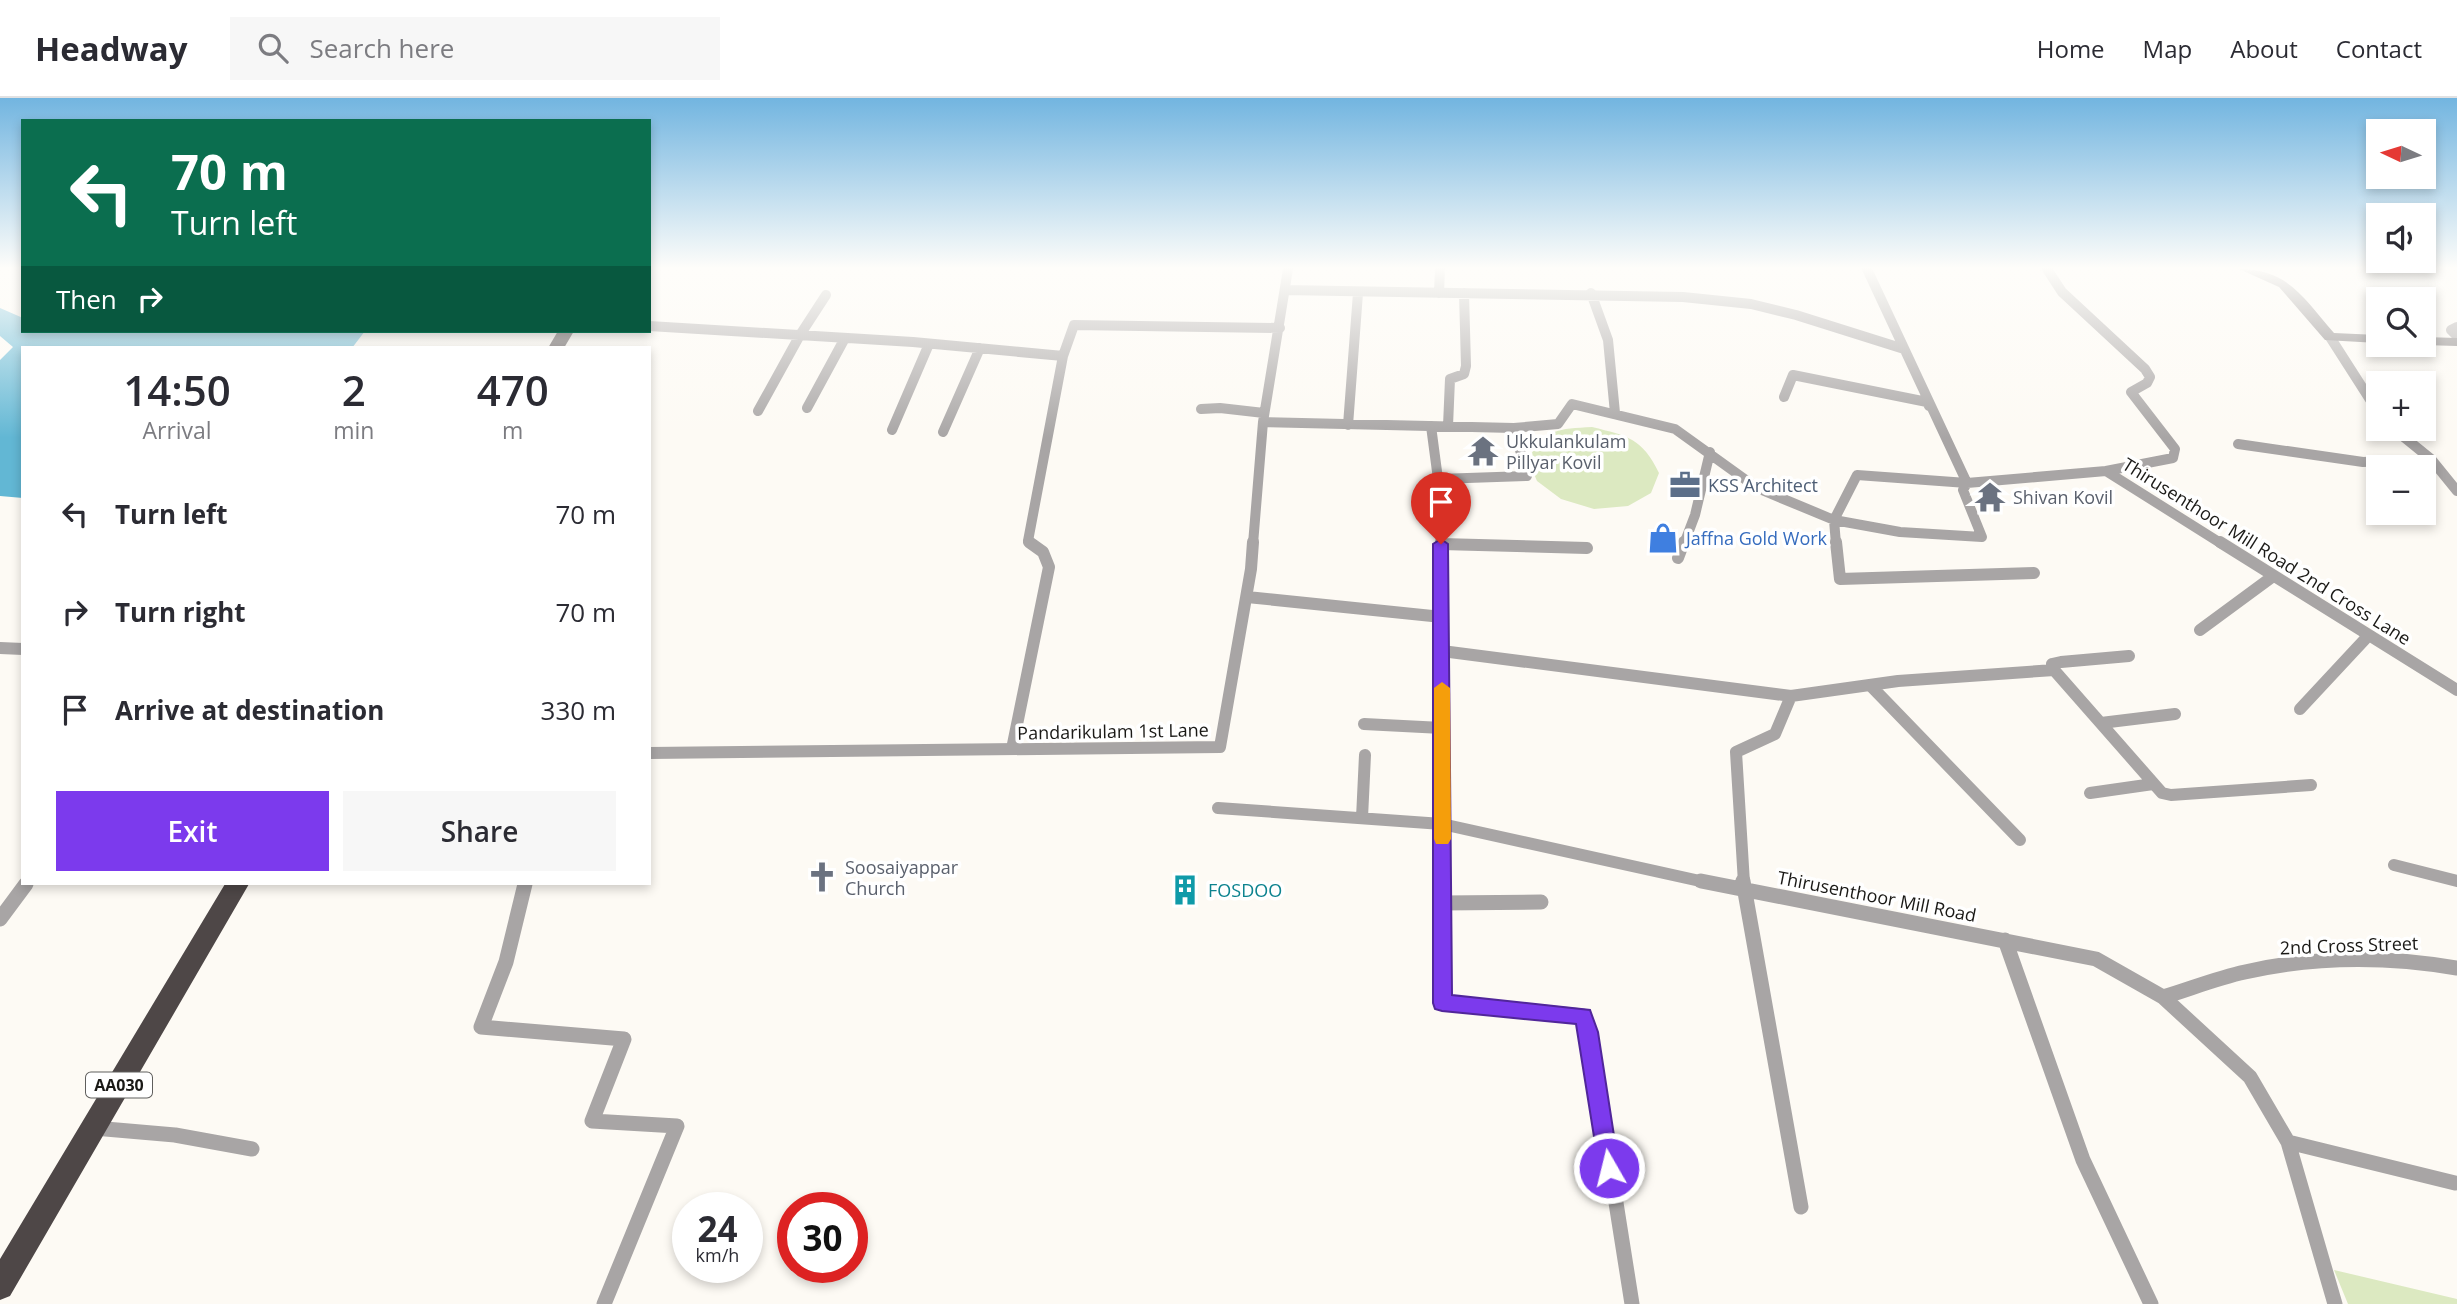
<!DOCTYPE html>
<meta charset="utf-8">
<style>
body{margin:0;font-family:"Open Sans",sans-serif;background:#f7f7f7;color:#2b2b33;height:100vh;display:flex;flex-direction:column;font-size:26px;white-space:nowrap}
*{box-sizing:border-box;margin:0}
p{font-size:23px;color:#7c7c81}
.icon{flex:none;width:38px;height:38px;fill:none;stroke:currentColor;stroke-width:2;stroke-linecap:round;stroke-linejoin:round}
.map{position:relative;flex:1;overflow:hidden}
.panel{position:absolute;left:21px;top:248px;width:630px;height:539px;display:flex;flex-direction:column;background:#fff;border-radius:0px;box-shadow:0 4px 10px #0003}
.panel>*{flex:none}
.banner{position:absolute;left:21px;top:21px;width:630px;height:214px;border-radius:0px;box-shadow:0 4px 10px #0003;background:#0b6e4f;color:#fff;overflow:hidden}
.needle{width:46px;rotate:274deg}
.fabs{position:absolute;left:2366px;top:21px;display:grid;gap:14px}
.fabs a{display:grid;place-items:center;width:70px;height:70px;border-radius:0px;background:#fff;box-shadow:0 4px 10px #0003;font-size:35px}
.speed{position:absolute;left:672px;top:1094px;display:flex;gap:14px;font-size:35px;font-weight:700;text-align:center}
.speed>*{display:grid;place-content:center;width:91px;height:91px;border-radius:50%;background:#fff;box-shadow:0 4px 10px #0003;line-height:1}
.speed small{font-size:18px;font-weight:400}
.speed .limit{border:10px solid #d22;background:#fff;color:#111}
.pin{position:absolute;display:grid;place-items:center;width:60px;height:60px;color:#fff;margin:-72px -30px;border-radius:50% 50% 50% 0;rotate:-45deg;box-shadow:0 0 7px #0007}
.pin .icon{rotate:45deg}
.me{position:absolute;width:77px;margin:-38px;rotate:352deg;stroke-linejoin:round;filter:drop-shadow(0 0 5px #0008)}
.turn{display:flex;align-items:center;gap:24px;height:147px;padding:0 35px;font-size:32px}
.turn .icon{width:91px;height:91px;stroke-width:2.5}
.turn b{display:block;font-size:49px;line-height:60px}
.then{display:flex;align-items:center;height:66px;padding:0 35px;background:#0003;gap:14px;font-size:26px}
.eta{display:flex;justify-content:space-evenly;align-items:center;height:119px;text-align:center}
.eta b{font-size:42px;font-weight:600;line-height:49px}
.cta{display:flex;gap:14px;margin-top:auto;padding:14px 35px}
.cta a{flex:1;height:80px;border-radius:0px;background:#7c3aed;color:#fff;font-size:28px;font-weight:600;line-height:80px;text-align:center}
.cta a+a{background:#f7f7f7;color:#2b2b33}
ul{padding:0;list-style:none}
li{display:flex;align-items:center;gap:21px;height:98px;padding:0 35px}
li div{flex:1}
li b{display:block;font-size:26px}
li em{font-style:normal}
header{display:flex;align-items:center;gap:42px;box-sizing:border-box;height:98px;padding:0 35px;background:#fff;border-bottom:2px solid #e1e1e2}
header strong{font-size:33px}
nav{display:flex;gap:38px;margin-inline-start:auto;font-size:24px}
.search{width:490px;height:63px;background:#f7f7f7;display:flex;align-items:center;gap:18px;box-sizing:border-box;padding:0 24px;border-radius:0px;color:#7c7c81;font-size:26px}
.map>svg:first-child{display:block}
.green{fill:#dce9c1}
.water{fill:#62b7d4}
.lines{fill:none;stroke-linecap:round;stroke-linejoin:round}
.street-far2{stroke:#a8a5a5;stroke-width:10}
.street-far1{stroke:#a8a5a5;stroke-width:12}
.street{stroke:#a8a5a5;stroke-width:15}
.secondary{fill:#817c7c;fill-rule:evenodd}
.highway{fill:#4e4747;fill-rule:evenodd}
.route{fill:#7c3aed;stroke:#51269a;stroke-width:2}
.slow{fill:#f59e0b}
.labels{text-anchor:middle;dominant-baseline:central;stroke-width:7;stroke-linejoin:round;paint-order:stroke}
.shield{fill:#fff;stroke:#5f5e5c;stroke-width:2}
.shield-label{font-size:16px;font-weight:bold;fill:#1a1916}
.worship-label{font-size:18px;fill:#5b616d;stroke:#fff;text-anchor:start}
.service-label{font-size:18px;fill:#4e5e75;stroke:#fff;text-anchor:start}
.shop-label{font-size:18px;fill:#366cbe;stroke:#fff;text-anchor:start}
.street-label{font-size:18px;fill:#1a1916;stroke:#fff}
.culture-label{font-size:18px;fill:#0d838f;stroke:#fff;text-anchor:start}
</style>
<header>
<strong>Headway</strong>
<div class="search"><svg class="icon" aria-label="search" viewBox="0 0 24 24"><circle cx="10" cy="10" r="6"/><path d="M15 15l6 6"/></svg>Search here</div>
<nav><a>Home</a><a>Map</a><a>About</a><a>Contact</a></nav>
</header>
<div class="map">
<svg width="2457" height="1206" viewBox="0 0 2457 1206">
<rect width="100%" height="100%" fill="#fdfaf4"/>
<path class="green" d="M1592,329C1628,338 1642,340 1659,375L1651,395L1628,408L1594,411L1561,401L1537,383L1528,362C1544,330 1559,331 1592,329Z
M2334,1172L2457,1201V1206H2348Z"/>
<path class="water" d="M0,210L23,220V233H365L352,250H23V400L0,398V262L13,249L0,238Z"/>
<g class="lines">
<path class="street-far2" d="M2047,171L2062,194L2145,271L2150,279L2147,285L2131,294L2175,351L2173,360L2106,373
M1285,192L1683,199L1751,206L1796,217L1904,251
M1439,195L1440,171
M1591,195L1608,242L1615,315
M649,228L913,244L1063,258L1074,227L1280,230
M2457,229L2451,232L2457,238
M2330,239L2378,314
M1784,299L1793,277L1927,304L1929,308
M807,310L845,240
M1201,311L1220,310L1264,315
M758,313L800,237L826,197
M1263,324L1514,330L1558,326L1572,306L1675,331L1757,390L1834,422L1857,377L1967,385L1867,171
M1348,327L1358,195
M1431,328L1438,381L1441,446
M1448,328L1450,281L1464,276L1466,268L1464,195
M2394,331L2431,361L2457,393
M892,332L929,246
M943,334L980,250
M2238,346L2363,364L2431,361
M1438,381L1527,378L1514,330
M1032,446L1028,443L1063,258
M1253,446L1263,324L1288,171
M1684,446L1695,417L1710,354
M1836,446L1834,422L1900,434L1982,439L1963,392L1967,385L2106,373L2222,446"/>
<path class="street-far1" d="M1441,444L1442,785
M1836,444L1840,481L2034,475
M2220,444L2457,592
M1441,446L1587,450
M1678,460L1684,444
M1247,499L1442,519
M2200,532L2272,479
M0,550L23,551
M1442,553L1791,598L1775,636L1736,654L1744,785
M2054,572L2052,566L2061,564L2129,558
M1870,587L2020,742
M1791,598L1898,583L2054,572L2162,695L2171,697L2311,687
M2300,611L2368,538
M2101,625L2175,616
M1364,626L1442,630
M1012,651L1049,469L1043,454L1029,444
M649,655L1220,649L1251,471L1253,444
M2090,695L2153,686
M1218,710L1442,726L1709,785
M1362,720L1365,657
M2394,767L2457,783"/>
<path class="street" d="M1442,783V904L1583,918L1589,934L1632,1206
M1701,783L2096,861L2163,899L2250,979L2288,1044L2335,1206
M1743,783L1801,1109
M525,786L506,864L481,929L624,941L592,1023L677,1028L604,1206
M1442,805L1541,804
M0,821L26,786
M2005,842L2083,1062L2151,1206
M2163,899C2190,891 2217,880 2245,874C2315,858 2386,858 2457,870
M94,1030L175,1037L252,1051
M2288,1044L2455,1085"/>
<path class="secondary" d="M2239,171C2289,171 2304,201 2334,235L2378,237V245L2325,242L2279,189Z
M2424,239L2457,240V248L2423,247Z"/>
<path class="highway" d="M558,233H574L564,250H548Z
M225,786H249L10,1198L0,1202V1161Z"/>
</g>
<linearGradient id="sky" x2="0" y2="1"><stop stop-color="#72b5e0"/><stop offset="0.5" stop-color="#fefdfa"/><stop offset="1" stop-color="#fefdfa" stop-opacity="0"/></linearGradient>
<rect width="2457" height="340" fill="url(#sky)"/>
<path class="route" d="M1441,441L1448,446L1452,897L1590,912L1598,934L1619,1070L1616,1078L1609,1081L1602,1078L1599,1070L1576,926L1442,913L1435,911L1433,905V446Z"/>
<path class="slow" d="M1442,584L1450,590L1451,741L1448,746H1436L1434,741V590Z"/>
<defs>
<g id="temple-bare" transform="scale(2.415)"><path d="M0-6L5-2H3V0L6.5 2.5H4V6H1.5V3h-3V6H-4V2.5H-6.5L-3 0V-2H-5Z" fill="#6b7280" stroke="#fff" stroke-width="2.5" paint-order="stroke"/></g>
<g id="office-bare" transform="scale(2.415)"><path d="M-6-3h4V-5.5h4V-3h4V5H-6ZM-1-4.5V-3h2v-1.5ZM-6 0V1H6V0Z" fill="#5c6f8a" stroke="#fff" stroke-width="2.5" paint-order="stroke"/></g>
<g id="shop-bare" transform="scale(2.415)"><path d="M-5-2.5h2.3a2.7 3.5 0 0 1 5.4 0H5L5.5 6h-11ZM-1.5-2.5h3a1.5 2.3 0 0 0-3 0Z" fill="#3f7fe0" stroke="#fff" stroke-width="2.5" paint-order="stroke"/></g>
<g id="church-bare" transform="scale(2.415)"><path d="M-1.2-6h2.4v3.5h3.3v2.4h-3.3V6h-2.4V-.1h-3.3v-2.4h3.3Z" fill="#6b7280" stroke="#fff" stroke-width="2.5" paint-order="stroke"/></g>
<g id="building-bare" transform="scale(2.415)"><path d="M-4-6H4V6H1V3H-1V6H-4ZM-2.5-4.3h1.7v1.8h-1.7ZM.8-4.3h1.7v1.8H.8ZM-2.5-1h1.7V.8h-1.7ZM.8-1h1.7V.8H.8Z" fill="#0f9aa8" stroke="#fff" stroke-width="2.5" paint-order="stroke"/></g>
</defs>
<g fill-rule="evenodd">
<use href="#temple-bare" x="1483" y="353"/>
<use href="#office-bare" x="1685" y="387"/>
<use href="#temple-bare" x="1990" y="399"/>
<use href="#shop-bare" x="1663" y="440"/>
<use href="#church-bare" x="822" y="779"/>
<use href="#building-bare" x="1185" y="792"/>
</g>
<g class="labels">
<rect class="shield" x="86" y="974.5" width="66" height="25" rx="5"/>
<g class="shield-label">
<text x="119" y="987">AA030</text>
</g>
<g class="worship-label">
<text x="1506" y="343">Ukkulankulam<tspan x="1506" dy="21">Pillyar Kovil</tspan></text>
<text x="2013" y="399">Shivan Kovil</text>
<text x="845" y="769">Soosaiyappar<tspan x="845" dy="21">Church</tspan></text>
</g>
<g class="service-label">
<text x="1708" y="387">KSS Architect</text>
</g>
<g class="shop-label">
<text x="1686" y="440">Jaffna Gold Work</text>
</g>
<g class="street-label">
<text transform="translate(2267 453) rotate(32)">Thirusenthoor Mill Road 2nd Cross Lane</text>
<text transform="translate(1113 633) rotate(-1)">Pandarikulam 1st Lane</text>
<text transform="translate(1877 798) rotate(11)">Thirusenthoor Mill Road</text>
<text transform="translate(2349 847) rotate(-2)">2nd Cross Street</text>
</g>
<g class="culture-label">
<text x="1208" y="792">FOSDOO</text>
</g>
</g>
</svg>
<div class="fabs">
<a><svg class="needle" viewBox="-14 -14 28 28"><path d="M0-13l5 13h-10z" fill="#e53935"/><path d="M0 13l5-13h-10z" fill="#7c7c81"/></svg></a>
<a><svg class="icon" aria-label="sound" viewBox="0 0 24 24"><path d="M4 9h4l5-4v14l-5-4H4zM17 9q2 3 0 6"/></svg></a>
<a><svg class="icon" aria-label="search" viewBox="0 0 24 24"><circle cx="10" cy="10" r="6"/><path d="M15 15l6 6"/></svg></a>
<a>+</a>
<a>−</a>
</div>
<div class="speed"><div>24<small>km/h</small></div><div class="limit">30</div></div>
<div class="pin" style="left:1441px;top:446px;background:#d93025"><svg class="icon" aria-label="arrive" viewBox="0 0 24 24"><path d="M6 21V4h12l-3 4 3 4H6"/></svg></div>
<svg class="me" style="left:1609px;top:1070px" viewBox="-20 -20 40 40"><circle r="17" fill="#7c3aed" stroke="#fff" stroke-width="3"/><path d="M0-11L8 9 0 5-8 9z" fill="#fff"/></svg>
<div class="banner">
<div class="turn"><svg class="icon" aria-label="left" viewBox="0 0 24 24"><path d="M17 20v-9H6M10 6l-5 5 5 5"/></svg><div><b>70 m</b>Turn left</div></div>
<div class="then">Then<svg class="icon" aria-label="right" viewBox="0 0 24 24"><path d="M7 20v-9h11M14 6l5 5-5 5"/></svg></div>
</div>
<section class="panel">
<div class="eta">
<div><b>14:50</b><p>Arrival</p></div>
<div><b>2</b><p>min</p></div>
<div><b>470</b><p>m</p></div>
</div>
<ul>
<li><svg class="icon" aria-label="left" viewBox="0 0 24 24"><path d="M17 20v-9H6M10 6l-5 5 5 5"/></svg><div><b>Turn left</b></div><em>70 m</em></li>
<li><svg class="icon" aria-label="right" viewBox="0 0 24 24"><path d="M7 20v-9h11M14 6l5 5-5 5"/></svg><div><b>Turn right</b></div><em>70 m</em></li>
<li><svg class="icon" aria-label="arrive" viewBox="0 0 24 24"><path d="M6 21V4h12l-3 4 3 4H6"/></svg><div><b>Arrive at destination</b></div><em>330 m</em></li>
</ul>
<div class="cta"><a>Exit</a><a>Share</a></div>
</section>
</div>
